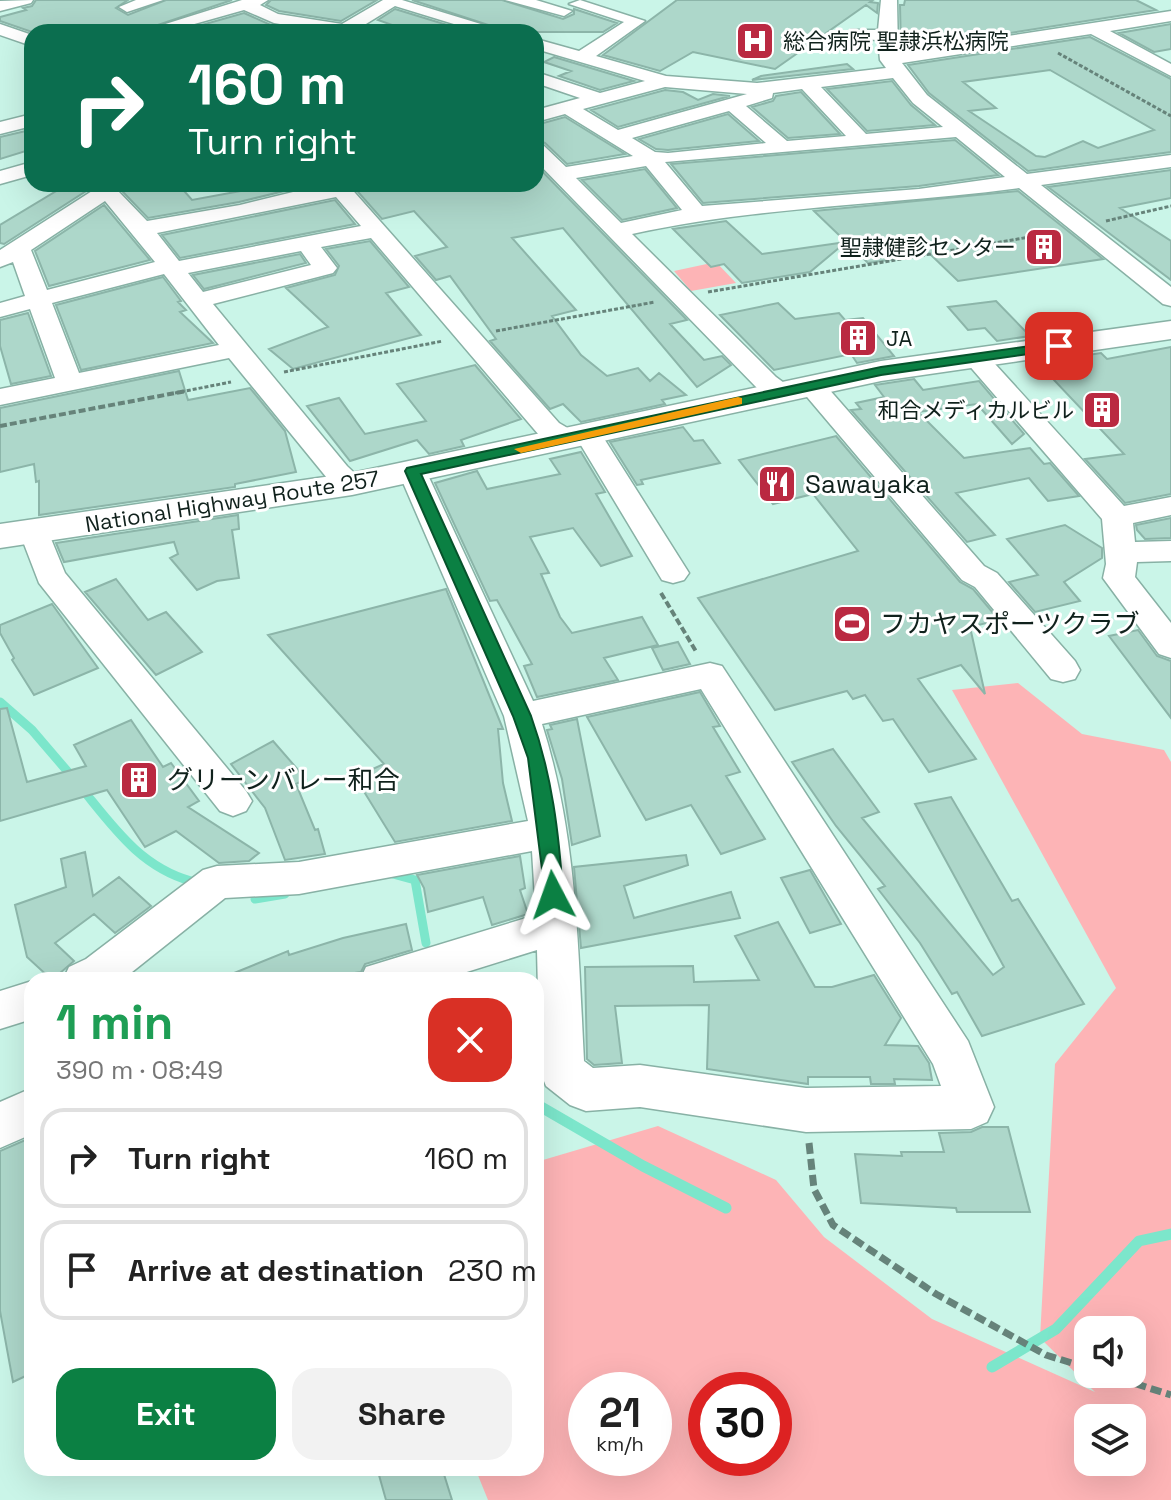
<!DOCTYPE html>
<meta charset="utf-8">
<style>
body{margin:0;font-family:"Space Grotesk","Noto Sans JP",sans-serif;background:#f2f2f2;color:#222;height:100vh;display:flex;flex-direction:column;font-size:30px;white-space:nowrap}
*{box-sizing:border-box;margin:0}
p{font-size:26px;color:#767676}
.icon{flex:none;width:44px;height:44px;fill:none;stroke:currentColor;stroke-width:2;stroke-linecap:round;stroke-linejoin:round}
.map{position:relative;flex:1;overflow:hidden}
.panel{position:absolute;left:24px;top:972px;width:520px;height:504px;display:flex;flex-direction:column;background:#fff;border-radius:24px;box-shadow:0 8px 32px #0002}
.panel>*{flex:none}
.guide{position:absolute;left:24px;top:24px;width:520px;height:168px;border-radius:24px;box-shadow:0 8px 32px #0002;background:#0b6e4f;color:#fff;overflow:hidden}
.controls{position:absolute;left:1074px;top:1316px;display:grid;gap:16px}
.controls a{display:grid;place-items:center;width:72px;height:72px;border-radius:16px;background:#fff;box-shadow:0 8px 32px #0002;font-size:40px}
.speed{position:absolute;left:568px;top:1372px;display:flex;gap:16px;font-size:40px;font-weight:700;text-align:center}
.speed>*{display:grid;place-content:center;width:104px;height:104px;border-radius:50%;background:#fff;box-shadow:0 8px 32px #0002;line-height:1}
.speed small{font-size:20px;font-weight:400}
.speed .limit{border:12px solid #d22;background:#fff;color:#111}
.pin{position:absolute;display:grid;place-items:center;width:68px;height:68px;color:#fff;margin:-34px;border-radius:16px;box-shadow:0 4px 12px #0006}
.me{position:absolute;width:88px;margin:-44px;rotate:356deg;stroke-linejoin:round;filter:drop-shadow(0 0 6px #0008)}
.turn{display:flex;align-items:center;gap:28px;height:168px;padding:0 32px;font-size:36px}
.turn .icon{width:104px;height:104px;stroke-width:2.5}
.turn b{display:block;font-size:56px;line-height:68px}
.round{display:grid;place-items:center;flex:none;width:84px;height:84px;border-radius:24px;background:#f2f2f2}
.head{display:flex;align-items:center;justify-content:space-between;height:136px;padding:0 32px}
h1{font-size:48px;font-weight:700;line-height:60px;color:#1e9e55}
.cta{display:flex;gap:16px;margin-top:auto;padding:16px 32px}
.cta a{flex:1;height:92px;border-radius:24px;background:#0b8043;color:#fff;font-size:32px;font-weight:700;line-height:92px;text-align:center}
.cta a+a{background:#f2f2f2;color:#222}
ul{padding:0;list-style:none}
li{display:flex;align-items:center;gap:24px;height:100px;margin:0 16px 12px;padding:0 16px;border:4px solid #e0e0e0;border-radius:24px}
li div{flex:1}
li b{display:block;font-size:30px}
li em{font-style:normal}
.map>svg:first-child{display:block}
.green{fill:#fdb4b6;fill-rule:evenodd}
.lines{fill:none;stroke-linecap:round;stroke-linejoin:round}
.stream-far1{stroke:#7ce6cb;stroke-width:9}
.stream{stroke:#7ce6cb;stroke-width:11}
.building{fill:#add7ca;stroke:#8cb5a9;stroke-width:2;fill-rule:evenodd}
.minor-casing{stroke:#88b1a5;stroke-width:3}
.highway-casing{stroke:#88b1a5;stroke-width:3}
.path-far2{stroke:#66837a;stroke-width:3;stroke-dasharray:4 2;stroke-linecap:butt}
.path-far1{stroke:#66837a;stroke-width:4;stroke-dasharray:7 3;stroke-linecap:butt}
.path{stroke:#66837a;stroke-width:7;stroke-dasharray:11 5;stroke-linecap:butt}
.minor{fill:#fff;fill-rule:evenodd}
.highway{fill:#fff;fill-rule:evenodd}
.route{fill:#0b8043;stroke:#07532c;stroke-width:2}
.slow{fill:#f59e0b}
.labels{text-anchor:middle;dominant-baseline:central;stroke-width:6;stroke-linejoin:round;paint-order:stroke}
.far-poi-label{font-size:22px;fill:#10211c;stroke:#fff;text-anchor:start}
.far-street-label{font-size:22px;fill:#10211c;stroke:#fff}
.poi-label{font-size:26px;fill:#10211c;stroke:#fff;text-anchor:start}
</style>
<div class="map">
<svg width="1171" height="1500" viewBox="0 0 1171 1500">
<rect width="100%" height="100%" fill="#caf5e8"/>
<path class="green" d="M716,262L736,283L691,291L674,271Z
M1018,683L1082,734L1164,750L1171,762V1500H488L475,1468H536V1175L543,1160L658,1126L776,1180L824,1237L932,1319L1095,1392L1040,1338L1055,1064L1116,988L952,690ZM1088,1330H1132V1374H1088ZM586,1390H654V1458H586ZM706,1390H774V1458H706ZM1088,1418H1132V1462H1088Z"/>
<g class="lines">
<path class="stream-far1" d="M0,702L32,730L74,779
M83,790C114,828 141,867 191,881
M393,874L415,880L426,943
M255,899L285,894"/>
<path class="stream" d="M536,1104L643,1166L726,1208
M992,1367L1056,1329L1139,1241L1171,1234"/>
</g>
<path class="building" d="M36,0H128L116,8L128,15L166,0H232L137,32H32L0,21V17L26,10L23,8L32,6Z
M271,0H377L341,21L279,11L266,5Z
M412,0H502L563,19L574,14V9L617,23L603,32H510Z
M677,0H873L870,2L878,3L877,13L866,5L775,69L693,52L660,71L603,55Z
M905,0H1136L1156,10L901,50L900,5H904Z
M395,9L470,32H442L421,25L406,30L378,20Z
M244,13L273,26L309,32H177Z
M1171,24V49L1154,52L1119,33Z
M1090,37L1171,79V152L1028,171L929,93L908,65ZM1050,70L1154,130L1098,148L1083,141L1045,157L1036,156L969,111L996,108L963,82Z
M554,57L634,81L600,90L559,76L571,71L544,62Z
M847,64L853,69L752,80L761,76Z
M892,81L911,105L935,125L867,131L827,89Z
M665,90L683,92L698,100L713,94L730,96L618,127L591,110Z
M801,92L840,134L788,138L752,107L773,101L776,96Z
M728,114L759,141L668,150L656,149L639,139Z
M565,117L625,154L567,164L545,143L536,140V125Z
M30,130L32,142L26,151L0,159V137Z
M955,140L998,175L919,186L703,203L671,164Z
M536,165L687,320L670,324L704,360L722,356L731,365L697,387L563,228L512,238L576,310L552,316L581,355L607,376L638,368L650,381L659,373L686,395L662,400L665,404L581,422L563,404L550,409L490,341L496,339L450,276L436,280L415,256L447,247L414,211L382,219L351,184H536Z
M645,169L677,208L622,220L582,180Z
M1171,170V198L1120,208L1171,241V280L1048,187Z
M68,184H97L4,244L0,243V225Z
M130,184H178L192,200L246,190L242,184H313L239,202L148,218L123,192Z
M1018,191L1103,259L958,281L930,254L868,263L814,211Z
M335,200L355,224L180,258L162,235Z
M104,205L150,260L49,286L35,251Z
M726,221L762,254L846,242L810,272L742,283L724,264L711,267L673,229Z
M370,241L409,287L386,293L421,335L293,369L269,349L328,327L286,288L335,275L339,266L326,249Z
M300,254L306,263L204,289L193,275Z
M163,277L181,301L178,302L186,310L180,312L213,343L81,370L56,305Z
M996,301L1030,336L997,341L985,328L968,330L948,307Z
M778,303L795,319L839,313L845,320L863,318L894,356L857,363L851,354L774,370L720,315Z
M28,313L51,376L11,384L0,346V320Z
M1171,347V494L1125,503L1085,459L1124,454L1053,379L1084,374L1081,356L1101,353L1107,359Z
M475,365L521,419L461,440L464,446L429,454L417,440L350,461L307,406L339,398L365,434L426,421L397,384Z
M179,371L188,400L250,388L285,431L296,472L235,484V487L39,515V481L36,482L34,464L0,472V408Z
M914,379L923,390L979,381L1024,434L1012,444L977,404L918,412L964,458L1030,448L1044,464L1050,463L1079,496L1048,501L1029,478L956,493L995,535L967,542L851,410L861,409L856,403L884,397L875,385Z
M683,427L694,441L703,440L720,463L641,480L643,484L637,485L610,442Z
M836,436L960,582L973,589L999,620L970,627L985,694L961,665L918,679L976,759L929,772L893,719L883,721L865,695L853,699L847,691L775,710L698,598L858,551L813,494L773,504L739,460Z
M581,452L605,492L596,494L632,556L601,566L573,528L530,537L549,573L541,574L560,617L572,633L642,617L658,645L604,658L618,680L537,697L524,666L532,664L497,600L490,601L435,483L477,471L487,489L560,474L550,459Z
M238,515L239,529L232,530L239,578L217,581L197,590L170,558L178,554L174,542L64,562L56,543Z
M1171,518V538L1145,539L1137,530L1136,525Z
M1065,525L1102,548V558L1064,582L1080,601L1035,612L1009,582L1038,575L1007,539Z
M116,579L148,620L166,612L202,652L156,675L85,592Z
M446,589L503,729H498L503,783L512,821L395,842L355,777L384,764L268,635Z
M52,604L98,668L34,695L12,660L14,658L0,633V625Z
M1138,630L1157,656L1171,661V718L1109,636Z
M678,642L690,664L663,670L652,648Z
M700,692L720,726L713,727L740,772L726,776L765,839L721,854L691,805L646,820L587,717Z
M7,708L27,782L86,766L74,745L131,720L163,767L171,763L199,801L188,807L259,853L249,861L219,863L176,831L145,847L107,790L0,821V709Z
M577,719L600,836L572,845L562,779L547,730L552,729L550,725Z
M273,741L306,779L296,784L315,830L318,829L325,854L285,860L265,808L231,764Z
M833,749L879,812L862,818L993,975L1004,967L915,804L951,797L1012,901L1018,899L1084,1004L982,1036L957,992L952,994L920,943L878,889L885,886L836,826L792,762Z
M85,852L93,896L119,877L151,906L115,933L94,914L55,943L74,961L52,980L27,957L15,905L66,887L61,859Z
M686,855L688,865L624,886L634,918L731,892L740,918L581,948L574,867Z
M520,856L525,888L520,890L528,914L492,925L483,897L428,912L424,888L417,875Z
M810,870L841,924L810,933L781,878Z
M778,922L815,987H832L874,975L901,1018L885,1045L918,1046L929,1063L932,1080L894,1079L895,1084H871L870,1077H808V1084L707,1069L709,1005L615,1006L622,1063L594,1065L587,1059L585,967L693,966L694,982L759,980L735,936Z
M406,924L412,950L365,964L361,972L354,973L356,980H217L288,951L289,955L343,938Z
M982,1127H1008L1030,1212H957L956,1208L861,1203L855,1154L902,1156L901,1152H944L939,1133L971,1132Z
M30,1138L32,1373L13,1382L0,1311V1151Z
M377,1468H442L452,1500H386Z"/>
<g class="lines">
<g class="minor-casing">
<path id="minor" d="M33,0L31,3L0,11V1Z
M136,0H163L127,12L119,7Z
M242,0H268L260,5L278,14L342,24L383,0H402L507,32H480L395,6L353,32H327L274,23L244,10L166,32H140Z
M505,0H536L572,11L564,16Z
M580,0L645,21L596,56L666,76L757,83L886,68L880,60L878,40L860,39L839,48L830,43L851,30H878L881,0H897L898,53L1171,11V21L1110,31L1171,64V76L1091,34L902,63L927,95L1027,174L1171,155V167L1041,185L1171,287V306L1163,304L1019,188C890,205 758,206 632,234L776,377L795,391L791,397C778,400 770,395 758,389L536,161V143L543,145L566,167L633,156L565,114L536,122V110L580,98L536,83V72L600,93L645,81L536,49V39L579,51L624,22L569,4ZM893,78L913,103L943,127L866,134L821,87ZM665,87L747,94L618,130L583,109ZM802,89L846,136L787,141L746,106L772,98L773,93ZM729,111L766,143L668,153L655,152L632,138ZM956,137L1005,177L919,189L702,206L665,162ZM646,166L682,210L621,223L576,178Z
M0,24L32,35V46L0,35Z
M32,114V126L0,134V122Z
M32,162V175L0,184V171Z
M103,184H127L119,192L147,221L240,205L326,184L348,185L559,423L576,433L588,427L598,429L689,573L684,580L673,583L662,580L579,442L567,447L539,435L371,238L321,247L337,268L333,273L213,304L347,466L366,484L362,490H342L327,478L229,358L0,405V389L55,378L30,309L0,317V303L25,296L13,262L0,267V250ZM336,197L361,226L179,261L157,233ZM105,201L155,262L47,290L31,250ZM301,251L311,265L203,292L188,273ZM164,274L219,345L79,373L52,303Z
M976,350L985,353L1124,506L1171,497V515L1133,523L1135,542L1171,541V561L1137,562L1135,577L1171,623V658L1159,654L1103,578L1106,564L1102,519L967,363L963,358L967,353Z
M811,377L820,379L984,566L997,573L1075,661L1080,670L1075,679L1063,682L1051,679L975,587L962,580L802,391L798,385L802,379Z
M412,462L422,465L426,471L533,701L710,663L722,666L968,1041L994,1107L987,1122L971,1129L806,1132L640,1107L586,1111L570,1105L546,1086L540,1071L537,950L441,980H360L366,967L536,915L532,851L299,894L225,898L122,980H63L69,967L86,959L203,870L217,866L299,862L528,821L504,716L398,471L402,465ZM701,689L933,1064L941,1086L806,1088L640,1065L593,1068L584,1061C578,947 577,834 542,724Z
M34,521L45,524L65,573L246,791L252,801L246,811L233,816L220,811L39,583L19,531L23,524Z
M32,981V1019L0,1029V991Z
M32,1088V1134L0,1148V1102Z"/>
</g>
<g class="highway-casing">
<path id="highway" d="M1171,321V339L881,381L352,495L0,548V524L352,473L881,361Z"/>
</g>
<path class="path-far2" d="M1058,53L1171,116
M1106,221L1171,206
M708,292L1053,233
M496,331L655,302
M284,372L443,341
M175,393L231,382"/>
<path class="path-far1" d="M0,426L186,391
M661,593L697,653"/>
<path class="path" d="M809,1143L814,1189L833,1225L936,1294L1046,1355L1088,1368
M1105,1374L1171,1395"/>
<use href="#minor" class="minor"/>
<use href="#highway" class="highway"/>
</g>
<path class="route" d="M1059,342L1066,346L1064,349L881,375L421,474L531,716C552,775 559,833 563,895L560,901H546L528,758L513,716L405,471L407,468L881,367Z"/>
<path class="slow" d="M738,397L742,398V404L521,453L514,449Z"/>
<defs>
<g id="hospital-square" transform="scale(2)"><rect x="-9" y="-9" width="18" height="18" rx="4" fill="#ba2941" stroke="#fff"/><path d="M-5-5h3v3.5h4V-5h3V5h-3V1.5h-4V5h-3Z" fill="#fff"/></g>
<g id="building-square" transform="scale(2)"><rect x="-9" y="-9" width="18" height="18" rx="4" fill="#ba2941" stroke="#fff"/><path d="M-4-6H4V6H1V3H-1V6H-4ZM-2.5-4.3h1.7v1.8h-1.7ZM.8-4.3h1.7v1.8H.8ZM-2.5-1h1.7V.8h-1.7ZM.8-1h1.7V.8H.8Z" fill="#fff"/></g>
<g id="restaurant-square" transform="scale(2)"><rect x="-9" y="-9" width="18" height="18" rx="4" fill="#ba2941" stroke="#fff"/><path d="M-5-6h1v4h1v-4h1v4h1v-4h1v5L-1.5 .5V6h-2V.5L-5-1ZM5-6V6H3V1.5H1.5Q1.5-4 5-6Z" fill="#fff"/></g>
<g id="stadium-square" transform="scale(2)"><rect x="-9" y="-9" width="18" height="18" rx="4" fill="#ba2941" stroke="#fff"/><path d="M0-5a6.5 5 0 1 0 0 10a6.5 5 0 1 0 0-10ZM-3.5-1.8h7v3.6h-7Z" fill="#fff"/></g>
</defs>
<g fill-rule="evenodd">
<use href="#hospital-square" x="755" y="41"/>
<use href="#building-square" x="1044" y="247"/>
<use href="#building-square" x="858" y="338"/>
<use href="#building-square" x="1102" y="410"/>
<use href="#restaurant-square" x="777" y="484"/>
<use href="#stadium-square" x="852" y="624"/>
<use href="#building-square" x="139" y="780"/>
</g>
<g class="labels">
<g class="far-poi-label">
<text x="783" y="41">総合病院 聖隷浜松病院</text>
<text x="1016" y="247" text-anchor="end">聖隷健診センター</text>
<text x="886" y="338">JA</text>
<text x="1074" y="410" text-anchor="end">和合メディカルビル</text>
</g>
<g class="far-street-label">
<text transform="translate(232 501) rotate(-9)">National Highway Route 257</text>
</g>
<g class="poi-label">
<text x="805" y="484">Sawayaka</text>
<text x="880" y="624">フカヤスポーツクラブ</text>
<text x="167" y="780">グリーンバレー和合</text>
</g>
</g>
</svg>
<div class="controls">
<a><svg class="icon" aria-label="sound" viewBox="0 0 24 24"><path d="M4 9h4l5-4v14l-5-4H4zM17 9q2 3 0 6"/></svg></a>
<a><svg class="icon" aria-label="layers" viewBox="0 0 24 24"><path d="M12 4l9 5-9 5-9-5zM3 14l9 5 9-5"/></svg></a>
</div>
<div class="speed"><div>21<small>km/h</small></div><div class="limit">30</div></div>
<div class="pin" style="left:1059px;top:346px;background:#d93025"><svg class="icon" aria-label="arrive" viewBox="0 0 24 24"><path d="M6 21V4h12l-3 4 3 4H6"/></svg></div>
<svg class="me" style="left:553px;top:895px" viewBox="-20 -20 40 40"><path d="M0-17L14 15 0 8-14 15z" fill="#0b8043" stroke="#fff" stroke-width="4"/></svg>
<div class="guide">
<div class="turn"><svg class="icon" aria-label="right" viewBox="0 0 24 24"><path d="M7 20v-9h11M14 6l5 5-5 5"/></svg><div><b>160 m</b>Turn right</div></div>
</div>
<section class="panel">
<div class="head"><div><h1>1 min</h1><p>390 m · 08:49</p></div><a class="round" style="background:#d93025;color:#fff"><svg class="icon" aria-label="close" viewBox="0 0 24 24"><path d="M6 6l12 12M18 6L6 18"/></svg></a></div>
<ul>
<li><svg class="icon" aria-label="right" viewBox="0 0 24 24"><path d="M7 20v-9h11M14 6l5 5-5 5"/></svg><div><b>Turn right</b></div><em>160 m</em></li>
<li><svg class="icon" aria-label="arrive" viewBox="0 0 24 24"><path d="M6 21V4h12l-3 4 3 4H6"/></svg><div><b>Arrive at destination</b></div><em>230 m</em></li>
</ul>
<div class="cta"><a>Exit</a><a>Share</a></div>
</section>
</div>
